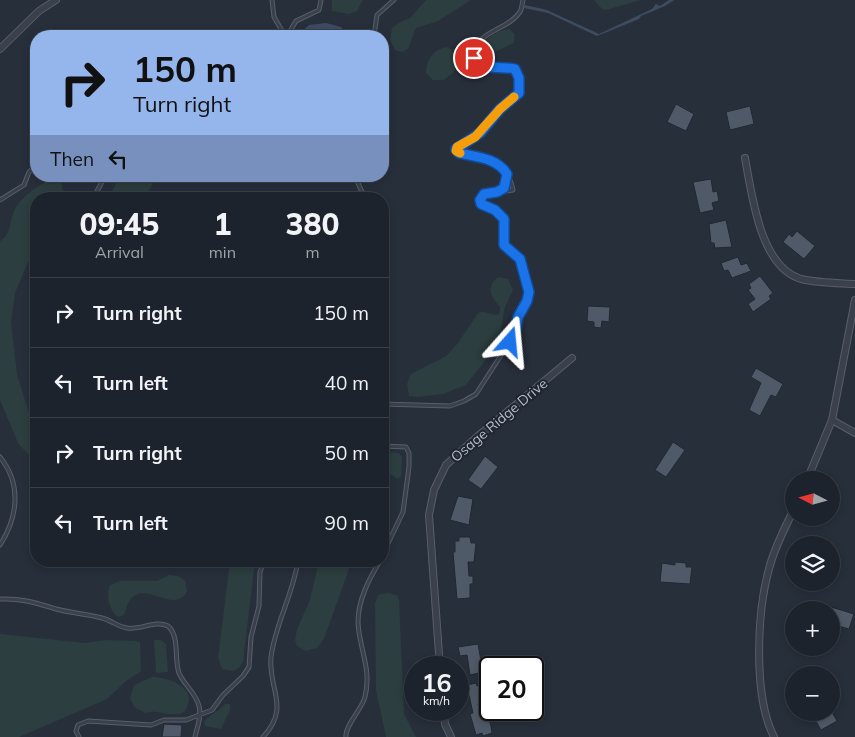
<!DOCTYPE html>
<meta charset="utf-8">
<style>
body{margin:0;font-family:Mulish,sans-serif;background:#252b34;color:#f1f3f6;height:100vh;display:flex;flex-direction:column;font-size:19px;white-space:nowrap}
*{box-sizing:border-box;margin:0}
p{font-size:16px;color:#a0a4a9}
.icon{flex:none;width:28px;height:28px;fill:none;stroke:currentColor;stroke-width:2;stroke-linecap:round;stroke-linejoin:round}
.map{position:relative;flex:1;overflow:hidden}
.sheet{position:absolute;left:30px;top:192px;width:359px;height:375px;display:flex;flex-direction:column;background:#1d232c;border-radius:20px;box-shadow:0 2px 8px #0003,0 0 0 1px #3b4048}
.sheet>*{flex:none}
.top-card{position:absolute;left:30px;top:30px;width:359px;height:152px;border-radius:20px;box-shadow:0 2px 8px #0003,0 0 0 1px #3b4048;background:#95b5ed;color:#111;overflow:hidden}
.needle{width:32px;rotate:276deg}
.buttons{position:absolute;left:785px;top:471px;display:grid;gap:10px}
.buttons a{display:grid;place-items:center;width:55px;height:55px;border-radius:50%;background:#1d232c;box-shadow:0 2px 8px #0003,0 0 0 1px #3b4048;font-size:25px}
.speed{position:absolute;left:404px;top:656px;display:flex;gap:10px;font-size:25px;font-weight:700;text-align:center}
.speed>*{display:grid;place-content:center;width:65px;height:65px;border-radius:50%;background:#1d232c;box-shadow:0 2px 8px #0003,0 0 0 1px #3b4048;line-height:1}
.speed small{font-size:12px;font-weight:400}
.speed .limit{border:2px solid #111;border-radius:8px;background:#fff;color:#111}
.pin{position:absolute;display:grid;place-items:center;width:42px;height:42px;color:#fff;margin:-21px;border:2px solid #fff;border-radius:50%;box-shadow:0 1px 5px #0007}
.me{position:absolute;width:55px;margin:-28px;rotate:18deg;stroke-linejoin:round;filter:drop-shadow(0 0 4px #0008)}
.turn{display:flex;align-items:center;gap:18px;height:105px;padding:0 20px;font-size:22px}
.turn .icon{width:65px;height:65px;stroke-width:2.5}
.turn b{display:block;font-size:35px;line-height:42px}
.then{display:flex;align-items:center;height:48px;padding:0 20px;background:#0003;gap:10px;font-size:19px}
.eta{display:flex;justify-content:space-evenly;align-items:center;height:85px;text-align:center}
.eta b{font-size:30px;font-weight:800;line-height:35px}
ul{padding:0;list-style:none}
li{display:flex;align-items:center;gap:15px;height:70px;padding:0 20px;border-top:1px solid #3b4048}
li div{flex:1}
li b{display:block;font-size:19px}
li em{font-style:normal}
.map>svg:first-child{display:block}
.green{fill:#2c3e3f}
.water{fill:#3e4c62}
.building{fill:#505967;stroke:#212833}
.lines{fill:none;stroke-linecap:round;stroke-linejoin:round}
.lane-casing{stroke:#585f6a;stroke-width:5}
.street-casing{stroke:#585f6a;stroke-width:8}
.lane{stroke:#3a414c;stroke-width:3}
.street{stroke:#3a414c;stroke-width:6}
.route-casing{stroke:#114b97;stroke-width:12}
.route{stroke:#1a73e8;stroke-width:9}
.slow{stroke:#f59e0b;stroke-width:9}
.labels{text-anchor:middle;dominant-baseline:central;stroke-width:4;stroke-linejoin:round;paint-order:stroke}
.street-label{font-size:14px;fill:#b6bcc7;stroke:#1f2631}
</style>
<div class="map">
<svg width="855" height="737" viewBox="0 0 855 737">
<rect width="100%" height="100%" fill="#272f3b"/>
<path class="green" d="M332,0H363L357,11L349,14L332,11Z
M426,0H471L438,21L416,28L408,49L402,52L395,50L390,40L392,28L400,22L410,18Z
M594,0H641L606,10L602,9Z
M510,29L515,35L514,43L484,57L480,55C478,42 498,29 510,29Z
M447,47C458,52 458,61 454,72L444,80H433L426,73C426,60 433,49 447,47Z
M120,176H157L144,199H108Z
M53,178L61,183L63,191L59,199H36V243L15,293L11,322L17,375L36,435V477L35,462L18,443L0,400V241C12,235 9,218 16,207C23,195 41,184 53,178Z
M498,277L508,279L513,290L505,307L501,329L496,342L487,358L466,385L443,394L418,397L409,396L407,384L411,374L446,356L458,343L478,313C485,309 491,317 499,314L500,307C491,297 485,287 498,277Z
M392,452L399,453L402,457L401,476L398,479L389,474V455Z
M230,561H255L243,662L239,668L233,671L222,669L218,658Z
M319,561H350L349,569L324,639L317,648L306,651L297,646L295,640L297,629L310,600Z
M169,575L178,576L185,581L187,591C174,616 146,579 130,600C127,604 126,610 124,615L118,617C109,611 106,595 110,585L120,581H157Z
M387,593L397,595L399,600L404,714L416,737H386L376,690L375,603L378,595Z
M0,634L85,643L106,640L136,641L140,642L141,671L126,681L107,699L19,737H0Z
M154,640H161L166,644L168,672L156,673Z
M152,677C170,677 201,689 184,712C170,719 160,708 146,713L134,707L130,698L134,685Z
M225,704H230V710L221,729L205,726L204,722C208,716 219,711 225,704Z"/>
<path class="water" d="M669,0H674L665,6L641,16L639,19L597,36L548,13L524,8L525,5L547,10L599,34L652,9L656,4L660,6Z
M326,23L341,27L347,36H297L309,25Z"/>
<path class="building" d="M676,104L694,114L686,131L667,122Z
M750,106L754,124L730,130L726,112Z
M711,179L713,192L717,191L719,201L712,203L714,210L700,213L693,182Z
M726,220L732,247L715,248L714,243H711L709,224Z
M797,231L815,246L804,259L783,242L789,234L792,237Z
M738,257L741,265L747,263L751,271L732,278L728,270L724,271L721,263Z
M760,276L773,293L769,296L771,299L753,312L748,304L755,299L748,290L751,288L749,284Z
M588,306L610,307L609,322L602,321L601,328L594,327V322L587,321Z
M756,368L783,384L776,397L771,395L760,416L749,410L761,383L751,377Z
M673,442L685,450L666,477L655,470Z
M485,456L498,467L481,489L468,480Z
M458,496L473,499L469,525L450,520Z
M459,537H470L471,543H476L474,562H468L469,576H473V584H470V598L457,599L453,552H455V541H459Z
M675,562L686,563V567H692L690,584L660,582L662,563L675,565Z
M831,607L854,614L849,629L831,624Z
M478,644L483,672L470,675L467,655L460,656L458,647Z
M476,683L477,686L484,685L487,702L478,704L482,717L488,716L491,726L492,733L483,736L482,733L476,735L470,714L473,713L469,695H465L463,686Z
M799,712H832L837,721L821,730L813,716L804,721Z
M164,724L182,725L181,737H162Z"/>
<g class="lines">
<g class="lane-casing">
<path id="lane" d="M272,0L274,17L285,36
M287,36L296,21L319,10L321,0
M374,36L377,15L394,0
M355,176L365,199
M500,191L506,184L507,177
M93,199L105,176
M0,200L24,185L29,172L36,165
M382,404L450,406L464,401L476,394L507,346L515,330L518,315L528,298L529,292L520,259L504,245V219L495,209L480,203V198L484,194L513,190C511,180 506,170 498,164L459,153L456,149L480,133L500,109L519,93V78L515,69L480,64L474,55C478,29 507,31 520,12C522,9 522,3 523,0
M382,446L406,447L409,453V467L403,512L382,556
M0,457C22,484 18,517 0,545
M0,599C21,598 36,603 56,609C71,613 87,614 102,618C111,620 118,627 127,628C141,630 155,620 168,626C180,636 174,660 179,673C184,685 196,693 199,706C202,717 197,727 195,737
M79,737L76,731L78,725L88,721L151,725L164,720H186L212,710L223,695L243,676L249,667L251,637L259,606L260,572L264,561
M263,737C291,707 268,690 271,657C275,625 293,594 298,561
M346,737C344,727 362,709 365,697C372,668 359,649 358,622C358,600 369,579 380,561"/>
</g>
<g class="street-casing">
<path id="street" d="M0,49L39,11L56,0
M745,158C752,195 760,267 801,279C818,283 838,283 855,284
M832,420L855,433
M807,480L832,420L855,300
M440,668L429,515L434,490L446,465L478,436L572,358
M444,710L445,724L451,737
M774,737C753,696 757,612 769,569C774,548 785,528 794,509"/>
</g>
<use href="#lane" class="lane"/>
<use href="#street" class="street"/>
</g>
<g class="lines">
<g class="route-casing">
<path id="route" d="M474,58C481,71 502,66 515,69L519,78V93L500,109L480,133L456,149L459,153C477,157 497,158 507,174L504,188L497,192L484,194L480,200L481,204L495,210L504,219V245L520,259L529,292L527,301L518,317L516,330L510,342"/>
</g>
<use href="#route" class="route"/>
<path class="slow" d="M460,153L456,151L457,147L475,137L500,109L514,97"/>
</g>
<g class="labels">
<g class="street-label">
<text transform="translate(499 420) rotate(-40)">Osage Ridge Drive</text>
</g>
</g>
</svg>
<div class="buttons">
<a><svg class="needle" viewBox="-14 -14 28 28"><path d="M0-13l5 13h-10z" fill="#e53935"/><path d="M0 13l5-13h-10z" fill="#a0a4a9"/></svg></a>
<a><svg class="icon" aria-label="layers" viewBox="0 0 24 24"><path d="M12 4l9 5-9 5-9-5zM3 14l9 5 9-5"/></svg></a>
<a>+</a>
<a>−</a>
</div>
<div class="speed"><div>16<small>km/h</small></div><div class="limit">20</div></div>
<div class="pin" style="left:474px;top:58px;background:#d93025"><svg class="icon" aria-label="arrive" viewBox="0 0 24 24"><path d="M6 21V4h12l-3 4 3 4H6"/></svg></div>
<svg class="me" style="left:510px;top:342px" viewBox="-20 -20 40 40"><path d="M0-17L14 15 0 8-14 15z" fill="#1a73e8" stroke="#fff" stroke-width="4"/></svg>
<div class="top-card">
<div class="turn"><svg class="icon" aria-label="right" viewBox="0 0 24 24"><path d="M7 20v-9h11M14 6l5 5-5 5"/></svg><div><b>150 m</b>Turn right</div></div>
<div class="then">Then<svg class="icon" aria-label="left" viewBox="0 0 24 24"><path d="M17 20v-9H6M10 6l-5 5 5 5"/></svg></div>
</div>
<section class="sheet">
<div class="eta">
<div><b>09:45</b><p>Arrival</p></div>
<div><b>1</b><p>min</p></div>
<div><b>380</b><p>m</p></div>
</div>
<ul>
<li><svg class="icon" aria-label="right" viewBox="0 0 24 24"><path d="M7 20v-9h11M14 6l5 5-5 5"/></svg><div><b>Turn right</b></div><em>150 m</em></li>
<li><svg class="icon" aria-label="left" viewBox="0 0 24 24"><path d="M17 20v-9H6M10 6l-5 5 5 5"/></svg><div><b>Turn left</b></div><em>40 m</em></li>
<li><svg class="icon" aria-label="right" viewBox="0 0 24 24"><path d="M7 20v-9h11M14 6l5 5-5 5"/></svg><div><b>Turn right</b></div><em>50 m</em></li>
<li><svg class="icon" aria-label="left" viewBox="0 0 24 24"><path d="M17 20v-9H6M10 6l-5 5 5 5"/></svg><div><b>Turn left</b></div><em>90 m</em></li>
</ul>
</section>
</div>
